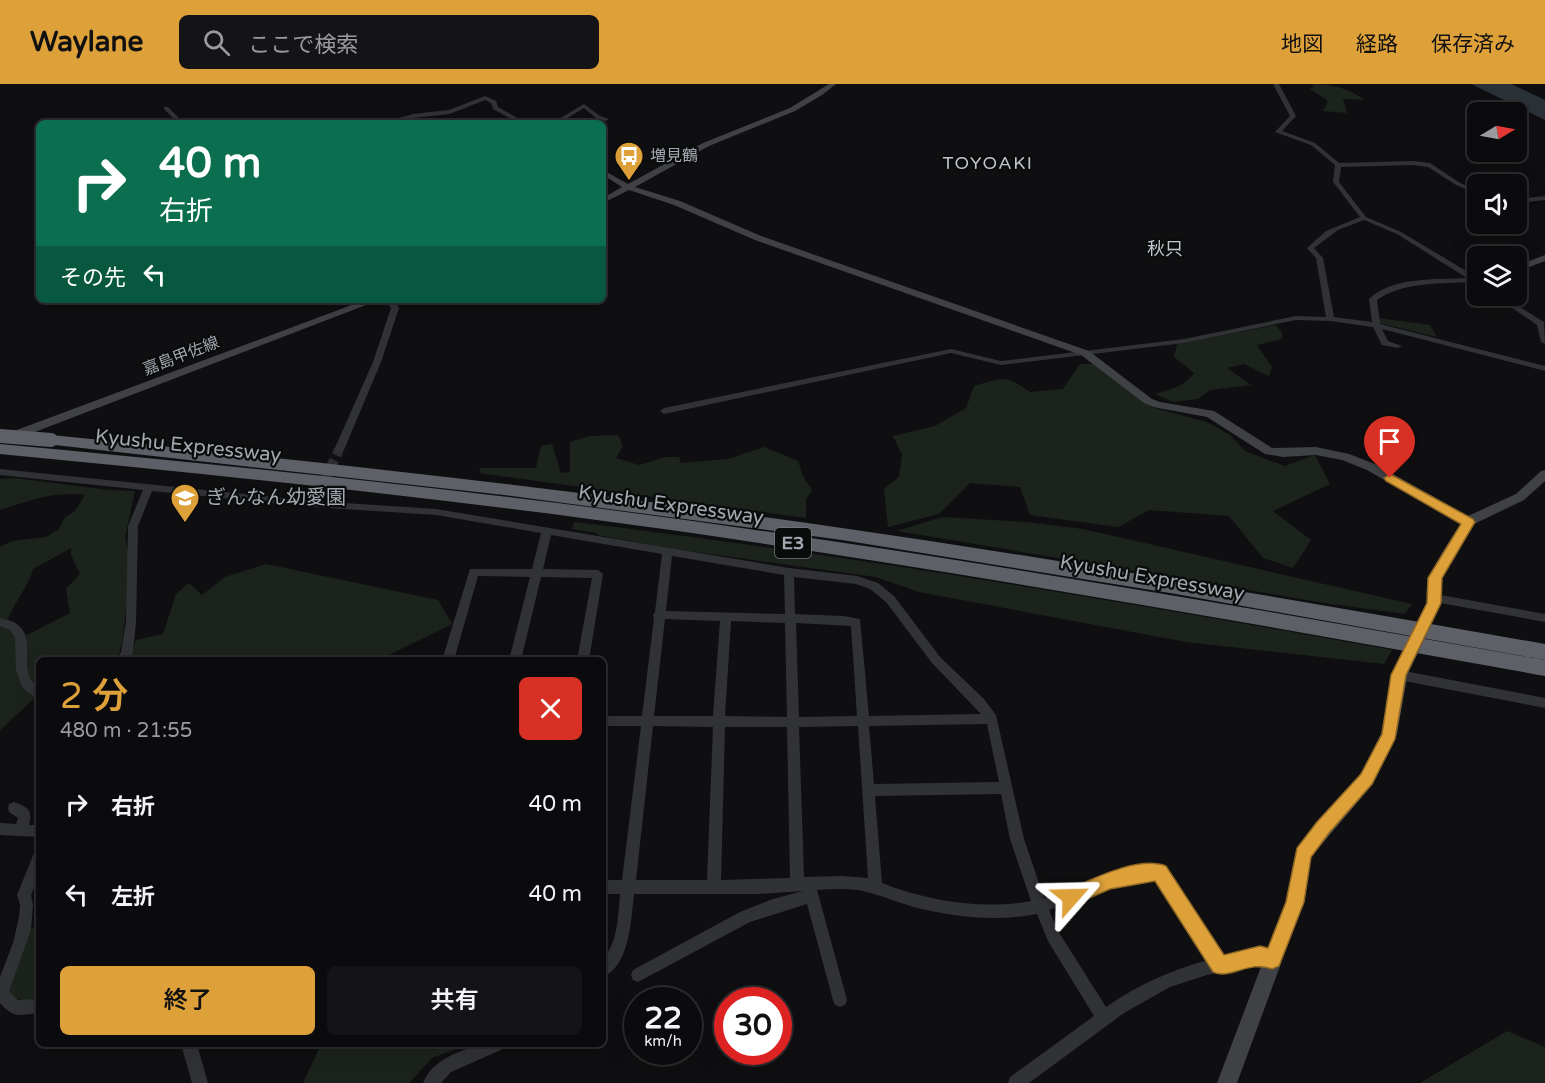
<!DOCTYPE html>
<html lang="ja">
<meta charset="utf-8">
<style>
body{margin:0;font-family:"Varela Round","Noto Sans JP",sans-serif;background:#141416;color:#f1f3f6;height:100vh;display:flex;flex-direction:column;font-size:22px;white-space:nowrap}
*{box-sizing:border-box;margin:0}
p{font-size:20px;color:#9a9b9d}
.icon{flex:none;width:33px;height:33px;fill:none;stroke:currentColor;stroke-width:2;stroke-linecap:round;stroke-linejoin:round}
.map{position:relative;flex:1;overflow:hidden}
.details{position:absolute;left:36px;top:573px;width:570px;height:390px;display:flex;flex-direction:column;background:#0b0b0d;border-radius:9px;box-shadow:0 6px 24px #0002,0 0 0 2px #2b2b2e}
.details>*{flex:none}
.banner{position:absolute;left:36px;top:36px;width:570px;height:183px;border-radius:9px;box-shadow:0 6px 24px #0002,0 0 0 2px #2b2b2e;background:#0b6e4f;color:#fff;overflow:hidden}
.needle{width:39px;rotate:80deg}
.fabs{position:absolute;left:1467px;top:18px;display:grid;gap:12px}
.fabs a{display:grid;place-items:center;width:60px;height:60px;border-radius:9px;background:#0b0b0d;box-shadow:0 6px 24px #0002,0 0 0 2px #2b2b2e;font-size:30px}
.speed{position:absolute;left:624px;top:903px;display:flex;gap:12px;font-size:30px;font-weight:700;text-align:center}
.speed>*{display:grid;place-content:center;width:78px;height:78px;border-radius:50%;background:#0b0b0d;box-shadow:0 6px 24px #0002,0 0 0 2px #2b2b2e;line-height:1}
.speed small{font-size:15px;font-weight:400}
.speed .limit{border:9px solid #d22;background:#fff;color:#111}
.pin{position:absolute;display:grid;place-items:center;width:51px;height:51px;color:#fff;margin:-62px -26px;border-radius:50% 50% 50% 0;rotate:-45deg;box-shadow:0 0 6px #0007}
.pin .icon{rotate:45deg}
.me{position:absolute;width:66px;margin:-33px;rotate:65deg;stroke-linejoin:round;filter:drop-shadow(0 0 4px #0008)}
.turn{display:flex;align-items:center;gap:21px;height:126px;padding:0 24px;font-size:27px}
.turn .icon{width:78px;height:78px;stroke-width:2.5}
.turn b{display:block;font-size:42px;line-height:51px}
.then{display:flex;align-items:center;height:57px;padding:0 24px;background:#0003;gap:12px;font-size:22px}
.round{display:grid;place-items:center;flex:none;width:63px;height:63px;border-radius:9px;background:#141416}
.summary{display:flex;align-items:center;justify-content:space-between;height:102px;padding:0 24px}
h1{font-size:36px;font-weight:600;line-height:45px;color:#dea13a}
.primary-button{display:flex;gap:12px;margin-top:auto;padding:12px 24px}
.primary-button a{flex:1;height:69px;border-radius:9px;background:#dea13a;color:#111;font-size:24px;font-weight:600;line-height:69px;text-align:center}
.primary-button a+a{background:#141416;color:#f1f3f6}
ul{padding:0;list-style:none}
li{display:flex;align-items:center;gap:18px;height:90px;padding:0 24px}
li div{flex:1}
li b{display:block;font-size:22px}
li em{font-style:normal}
header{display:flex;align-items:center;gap:36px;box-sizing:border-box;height:84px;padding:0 30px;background:#dea13a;color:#111}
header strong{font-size:28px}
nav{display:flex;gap:33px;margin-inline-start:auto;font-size:21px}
.search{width:420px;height:54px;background:#141416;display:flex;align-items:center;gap:15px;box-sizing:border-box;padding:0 21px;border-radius:9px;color:#9a9b9d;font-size:22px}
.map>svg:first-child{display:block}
.green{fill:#1c231d;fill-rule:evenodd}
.water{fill:#2a3238}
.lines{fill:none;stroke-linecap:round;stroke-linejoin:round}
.street-tunnel{stroke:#2c2d31;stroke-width:10;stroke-dasharray:10 5;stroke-linecap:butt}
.street{fill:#313235;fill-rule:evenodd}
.secondary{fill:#3f4145;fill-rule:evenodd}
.highway{fill:#5d6066;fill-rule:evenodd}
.secondary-bridge{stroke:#3f4145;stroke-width:14}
.highway-bridge{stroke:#5d6066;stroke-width:14}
.route{fill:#dea13a;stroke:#906926;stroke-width:1.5}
.labels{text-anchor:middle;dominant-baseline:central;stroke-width:4.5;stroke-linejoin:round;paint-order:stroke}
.far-poi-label{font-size:16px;fill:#a2a7b0;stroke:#0a0b0b;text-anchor:start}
.far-street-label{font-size:16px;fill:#a2a7b0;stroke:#0a0b0b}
.far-quarter-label{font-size:18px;letter-spacing:1.5px;fill:#c2c5cd;stroke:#0a0b0b}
.far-neighbourhood-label{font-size:18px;fill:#c2c5cd;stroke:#0a0b0b}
.shield{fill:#0a0b0b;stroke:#74787e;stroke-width:1.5}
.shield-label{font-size:18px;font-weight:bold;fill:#a2a7b0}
.street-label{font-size:20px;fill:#a2a7b0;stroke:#0a0b0b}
.poi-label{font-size:20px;fill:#a2a7b0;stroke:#0a0b0b;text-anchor:start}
</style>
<header>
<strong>Waylane</strong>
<div class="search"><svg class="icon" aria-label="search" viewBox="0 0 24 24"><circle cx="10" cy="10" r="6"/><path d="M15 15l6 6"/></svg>ここで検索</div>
<nav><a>地図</a><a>経路</a><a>保存済み</a></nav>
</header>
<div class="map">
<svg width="1545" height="999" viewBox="0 0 1545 999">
<rect width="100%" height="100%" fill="#0f0f11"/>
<path class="green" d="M1312,0C1332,0 1348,4 1365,16L1343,15L1347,29L1323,27L1328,17L1310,5L1314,2Z
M1378,234L1430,241L1437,253L1379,239Z
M1276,241L1282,249V255L1257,261L1272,283L1269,292L1244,280L1227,284L1251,301L1210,306L1198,315L1173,318L1155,310C1171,305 1184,303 1194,289L1174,273L1177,260Z
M1080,280H1093L1151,323L1207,338L1230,351L1245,367L1285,382L1315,371L1330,400L1273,427L1311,456L1293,484L1263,474L1229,432L1149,426L1118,443L1030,431L1020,403L970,399L939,430L888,443L884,405L899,393L902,371L893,352L935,342L966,324L974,302C1003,294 1005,290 1030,308L1063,305Z
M618,351L623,362L616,374L639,381L666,373H679L681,379L728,375L764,363L798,377L803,392L812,406L806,416V434L479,389L480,384H536L541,362L552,360L561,389L570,388V358L590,352Z
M15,394L108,406L135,407L125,453L129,471L127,517L122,560L117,576H39V610L0,646V463L12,457L46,453L59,445L65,433L74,428L85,411C57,406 26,418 0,426V395ZM71,464V471L80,490L66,505L70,529L21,554L8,535C15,517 28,503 33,485Z
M942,433L1026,438L1083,445L1412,520L1405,530L1331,520L897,447Z
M574,438C848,471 1120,517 1392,566L1384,580L1186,558L919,508L876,493L674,465L597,451L596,449L572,445Z
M266,480L438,516L452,540L385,573L384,576H129L136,556L163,550L176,510L189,499L202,511L225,493Z
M39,841V915L23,917L6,910L30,845Z
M1507,947L1545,963V999H1420Z
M321,960H470L432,974L409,999H303Z"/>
<path class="water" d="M1471,0H1511L1545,16V36Z"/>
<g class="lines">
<path class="street-tunnel" d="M317,412L339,366"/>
<path class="street" d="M1273,0H1279L1296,32L1282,47L1315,59L1339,79L1413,77L1430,79L1460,99L1478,106V110L1456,101L1428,83L1413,81L1341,83L1339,98L1366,133L1401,148L1478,194V200L1473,198C1442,200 1404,197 1377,216L1380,240L1545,282V287L1382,245L1388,257L1402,262L1398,264L1382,261L1373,243L1330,237L1296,236L1184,259L1001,281L951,269L664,330L660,327L664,324L951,265L1001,277L1184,255L1296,232L1326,233L1316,174L1307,164L1326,147L1360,133L1333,98L1335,81L1311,61L1275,48L1290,32ZM1364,136L1397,150L1467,194C1436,196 1393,192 1369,215L1372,238L1334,233L1323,174L1314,164L1338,146Z
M485,12L496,17L498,23L526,39H519L493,25L491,19L485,16L450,30L413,34L391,39H381L413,30L449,26Z
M584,20L600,32L609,35L606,37L596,34L584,24L559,39H552Z
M164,23H168L184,39H178L164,25Z
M1545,112V116L1516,119V115Z
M1495,212H1502L1544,238L1545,260L1541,258L1537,241Z
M386,216H394L399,224L381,278L344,366L342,368H336L334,366L373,278L391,224Z
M0,385L313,417L436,425L789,484L857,492L878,499L894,512L940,573L984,615L996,631L1024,755L1044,814C1074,807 1126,777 1154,781C1159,782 1164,785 1168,786L1223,873L1260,864L1277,871L1279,876L1277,881L1272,883L1260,878L1207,891L1170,903L1124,929L1029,999H1008L1010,993L1094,932L1048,857L1037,830C997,838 956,833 917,824C899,819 881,811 863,807C848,804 832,805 817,806L847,916L845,921L840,923L835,921L833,916L807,820L750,838L638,898L633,896L631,891L633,886L740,828L773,815L803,807L758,810H634C631,834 630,882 603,893V875C618,858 618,832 620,810H603V796H622L641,642H603V632H642L654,534L653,531L655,528L662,470L551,451L543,485L598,486L603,490L589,576H577L592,494L541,493L521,576H509L530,493L478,492L454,576H442L470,485H532L541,449L436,431L313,423L152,407L138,442L136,538L133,568L129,576H117L121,568L126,538L128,442L143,406L0,391ZM672,472L784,491L785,530L666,527ZM794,493L856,500L870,505L886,518L932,579L981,630L869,632L860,535L843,532L795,530ZM665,535L720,537L713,632H654ZM731,537L785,539L787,633L725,632ZM796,539L851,542L857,632L799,633ZM987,640L999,698L874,700L869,642ZM653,642L713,643L707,796H636ZM858,642L868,794L842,792L804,793L799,643ZM725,643H787L790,794L721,796ZM1001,710L1010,755L1031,817C983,826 927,817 882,799L875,712ZM1143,795L1158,796L1208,876C1171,886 1138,901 1106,923L1058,847L1049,826L1116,802Z
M1435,510L1545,530V538L1435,518L1431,517L1430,514L1431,511Z
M0,534C6,536 14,537 18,541C38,557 15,587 39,604V615L27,608L22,602L16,586L15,553L10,546L0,542Z
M1399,586L1545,614V624L1399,596L1395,594L1393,591L1395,588Z
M14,718C28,723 33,726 29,741H39V753L0,751V739L16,740L18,734L9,728L8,724L9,720Z
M39,767V791L31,811L33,821L31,846L9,907L18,916L39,915V929C18,931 15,935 0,919V893L13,859L19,833L20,821L17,811L34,769Z
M181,960H197L208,999H192Z
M479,960H506L503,965L451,988L441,999H423C433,975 457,969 479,960Z"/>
<path class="secondary" d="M829,0H836L822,11L795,27L709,62L635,103L680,117L761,152L1089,267L1152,315L1160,318L1214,327L1272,364L1316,363L1349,370L1375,380L1468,432L1516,410L1541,387L1545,386V397L1524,416L1472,441L1442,494L1439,523H1429C1418,498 1448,461 1461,440L1367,386L1342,376L1316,371L1283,373L1265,370L1207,333L1153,323L1144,319L1081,271L755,156L674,121L629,106L603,119V114L622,103L603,91V86L628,100L703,59L790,24Z
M1545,171V177L1516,188V182Z
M365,216H379L14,356L10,357L4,353L6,350Z
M1401,582L1406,584L1408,588L1397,650L1373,700L1311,773L1304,817L1237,999H1217L1286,817L1297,764L1361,690L1381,650L1394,588L1396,584Z"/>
<path class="highway" d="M51,351C315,377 579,406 842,444C1077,478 1311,519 1545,560V576L1176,510L842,456L504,411L46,360L43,356L46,352Z
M0,360C226,381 453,404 678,435C968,475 1257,525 1545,576V592C1257,540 968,489 678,447C453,415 227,392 0,370Z"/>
<path class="secondary-bridge" d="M1401,588L1434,519"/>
<path class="highway-bridge" d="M0,352L51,356"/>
</g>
<path class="route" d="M1390,390L1473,435L1475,438L1442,494L1441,519L1406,591L1395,655L1372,700L1329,749L1311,773L1304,818L1279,882L1272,885C1248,876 1231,896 1213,888L1155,797L1110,805L1071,822L1065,819L1062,813L1065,807C1090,796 1139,771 1166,782L1224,871L1260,862L1268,864L1286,818L1297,764L1317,738L1361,690L1382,650L1391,591L1427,519L1428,494L1461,440L1386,397L1384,394Z"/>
<defs>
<g id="bus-pin" transform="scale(1.5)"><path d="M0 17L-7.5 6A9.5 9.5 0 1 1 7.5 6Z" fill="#dea13a" stroke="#0a0b0b"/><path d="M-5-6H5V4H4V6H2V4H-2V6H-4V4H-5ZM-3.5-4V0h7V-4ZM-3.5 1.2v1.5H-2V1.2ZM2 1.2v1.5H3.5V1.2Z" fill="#fff"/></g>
<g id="school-pin" transform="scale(1.5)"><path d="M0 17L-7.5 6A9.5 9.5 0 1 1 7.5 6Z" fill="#dea13a" stroke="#0a0b0b"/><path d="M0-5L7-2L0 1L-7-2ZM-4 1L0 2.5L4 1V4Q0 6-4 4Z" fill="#fff"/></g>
</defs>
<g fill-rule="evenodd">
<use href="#bus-pin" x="629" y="72"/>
<use href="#school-pin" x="185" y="414"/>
</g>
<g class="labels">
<g class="far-poi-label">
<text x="650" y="72">増見鶴</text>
</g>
<g class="far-street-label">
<text transform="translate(181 272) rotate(-21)">嘉島甲佐線</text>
</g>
<g class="far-quarter-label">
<text x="988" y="79">TOYOAKI</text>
</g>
<g class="far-neighbourhood-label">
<text x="1165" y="165">秋只</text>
</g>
<rect class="shield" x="775" y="444" width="36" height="30" rx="4.5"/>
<g class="shield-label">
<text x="793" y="459">E3</text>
</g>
<g class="street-label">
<text transform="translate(188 362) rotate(6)">Kyushu Expressway</text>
<text transform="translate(671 421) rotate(8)">Kyushu Expressway</text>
<text transform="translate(1152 494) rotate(10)">Kyushu Expressway</text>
</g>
<g class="poi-label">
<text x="206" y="414">ぎんなん幼愛園</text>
</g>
</g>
</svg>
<div class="fabs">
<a><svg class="needle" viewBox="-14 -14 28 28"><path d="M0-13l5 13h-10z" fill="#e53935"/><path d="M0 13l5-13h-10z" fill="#9a9b9d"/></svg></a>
<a><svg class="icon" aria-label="sound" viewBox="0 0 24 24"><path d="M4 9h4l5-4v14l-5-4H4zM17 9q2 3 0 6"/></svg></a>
<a><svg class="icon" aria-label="layers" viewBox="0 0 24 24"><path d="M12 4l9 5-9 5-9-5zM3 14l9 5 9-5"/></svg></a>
</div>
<div class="speed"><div>22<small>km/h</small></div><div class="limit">30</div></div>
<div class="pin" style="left:1390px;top:394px;background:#d93025"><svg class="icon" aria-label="arrive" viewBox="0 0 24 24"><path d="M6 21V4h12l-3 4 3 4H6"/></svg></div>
<svg class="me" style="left:1071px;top:813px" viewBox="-20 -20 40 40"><path d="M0-17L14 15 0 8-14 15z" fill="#dea13a" stroke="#fff" stroke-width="4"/></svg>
<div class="banner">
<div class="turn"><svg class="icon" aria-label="right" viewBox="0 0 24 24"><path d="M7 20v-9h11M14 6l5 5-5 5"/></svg><div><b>40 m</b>右折</div></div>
<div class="then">その先<svg class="icon" aria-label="left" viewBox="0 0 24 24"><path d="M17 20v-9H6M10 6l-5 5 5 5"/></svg></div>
</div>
<section class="details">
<div class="summary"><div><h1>2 分</h1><p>480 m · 21:55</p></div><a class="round" style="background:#d93025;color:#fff"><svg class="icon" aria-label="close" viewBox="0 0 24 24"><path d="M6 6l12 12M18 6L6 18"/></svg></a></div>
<ul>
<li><svg class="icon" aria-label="right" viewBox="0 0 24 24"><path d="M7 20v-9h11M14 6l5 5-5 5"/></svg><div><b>右折</b></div><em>40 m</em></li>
<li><svg class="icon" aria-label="left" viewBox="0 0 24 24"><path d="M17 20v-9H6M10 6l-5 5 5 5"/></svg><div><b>左折</b></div><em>40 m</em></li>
</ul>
<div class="primary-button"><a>終了</a><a>共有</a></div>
</section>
</div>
